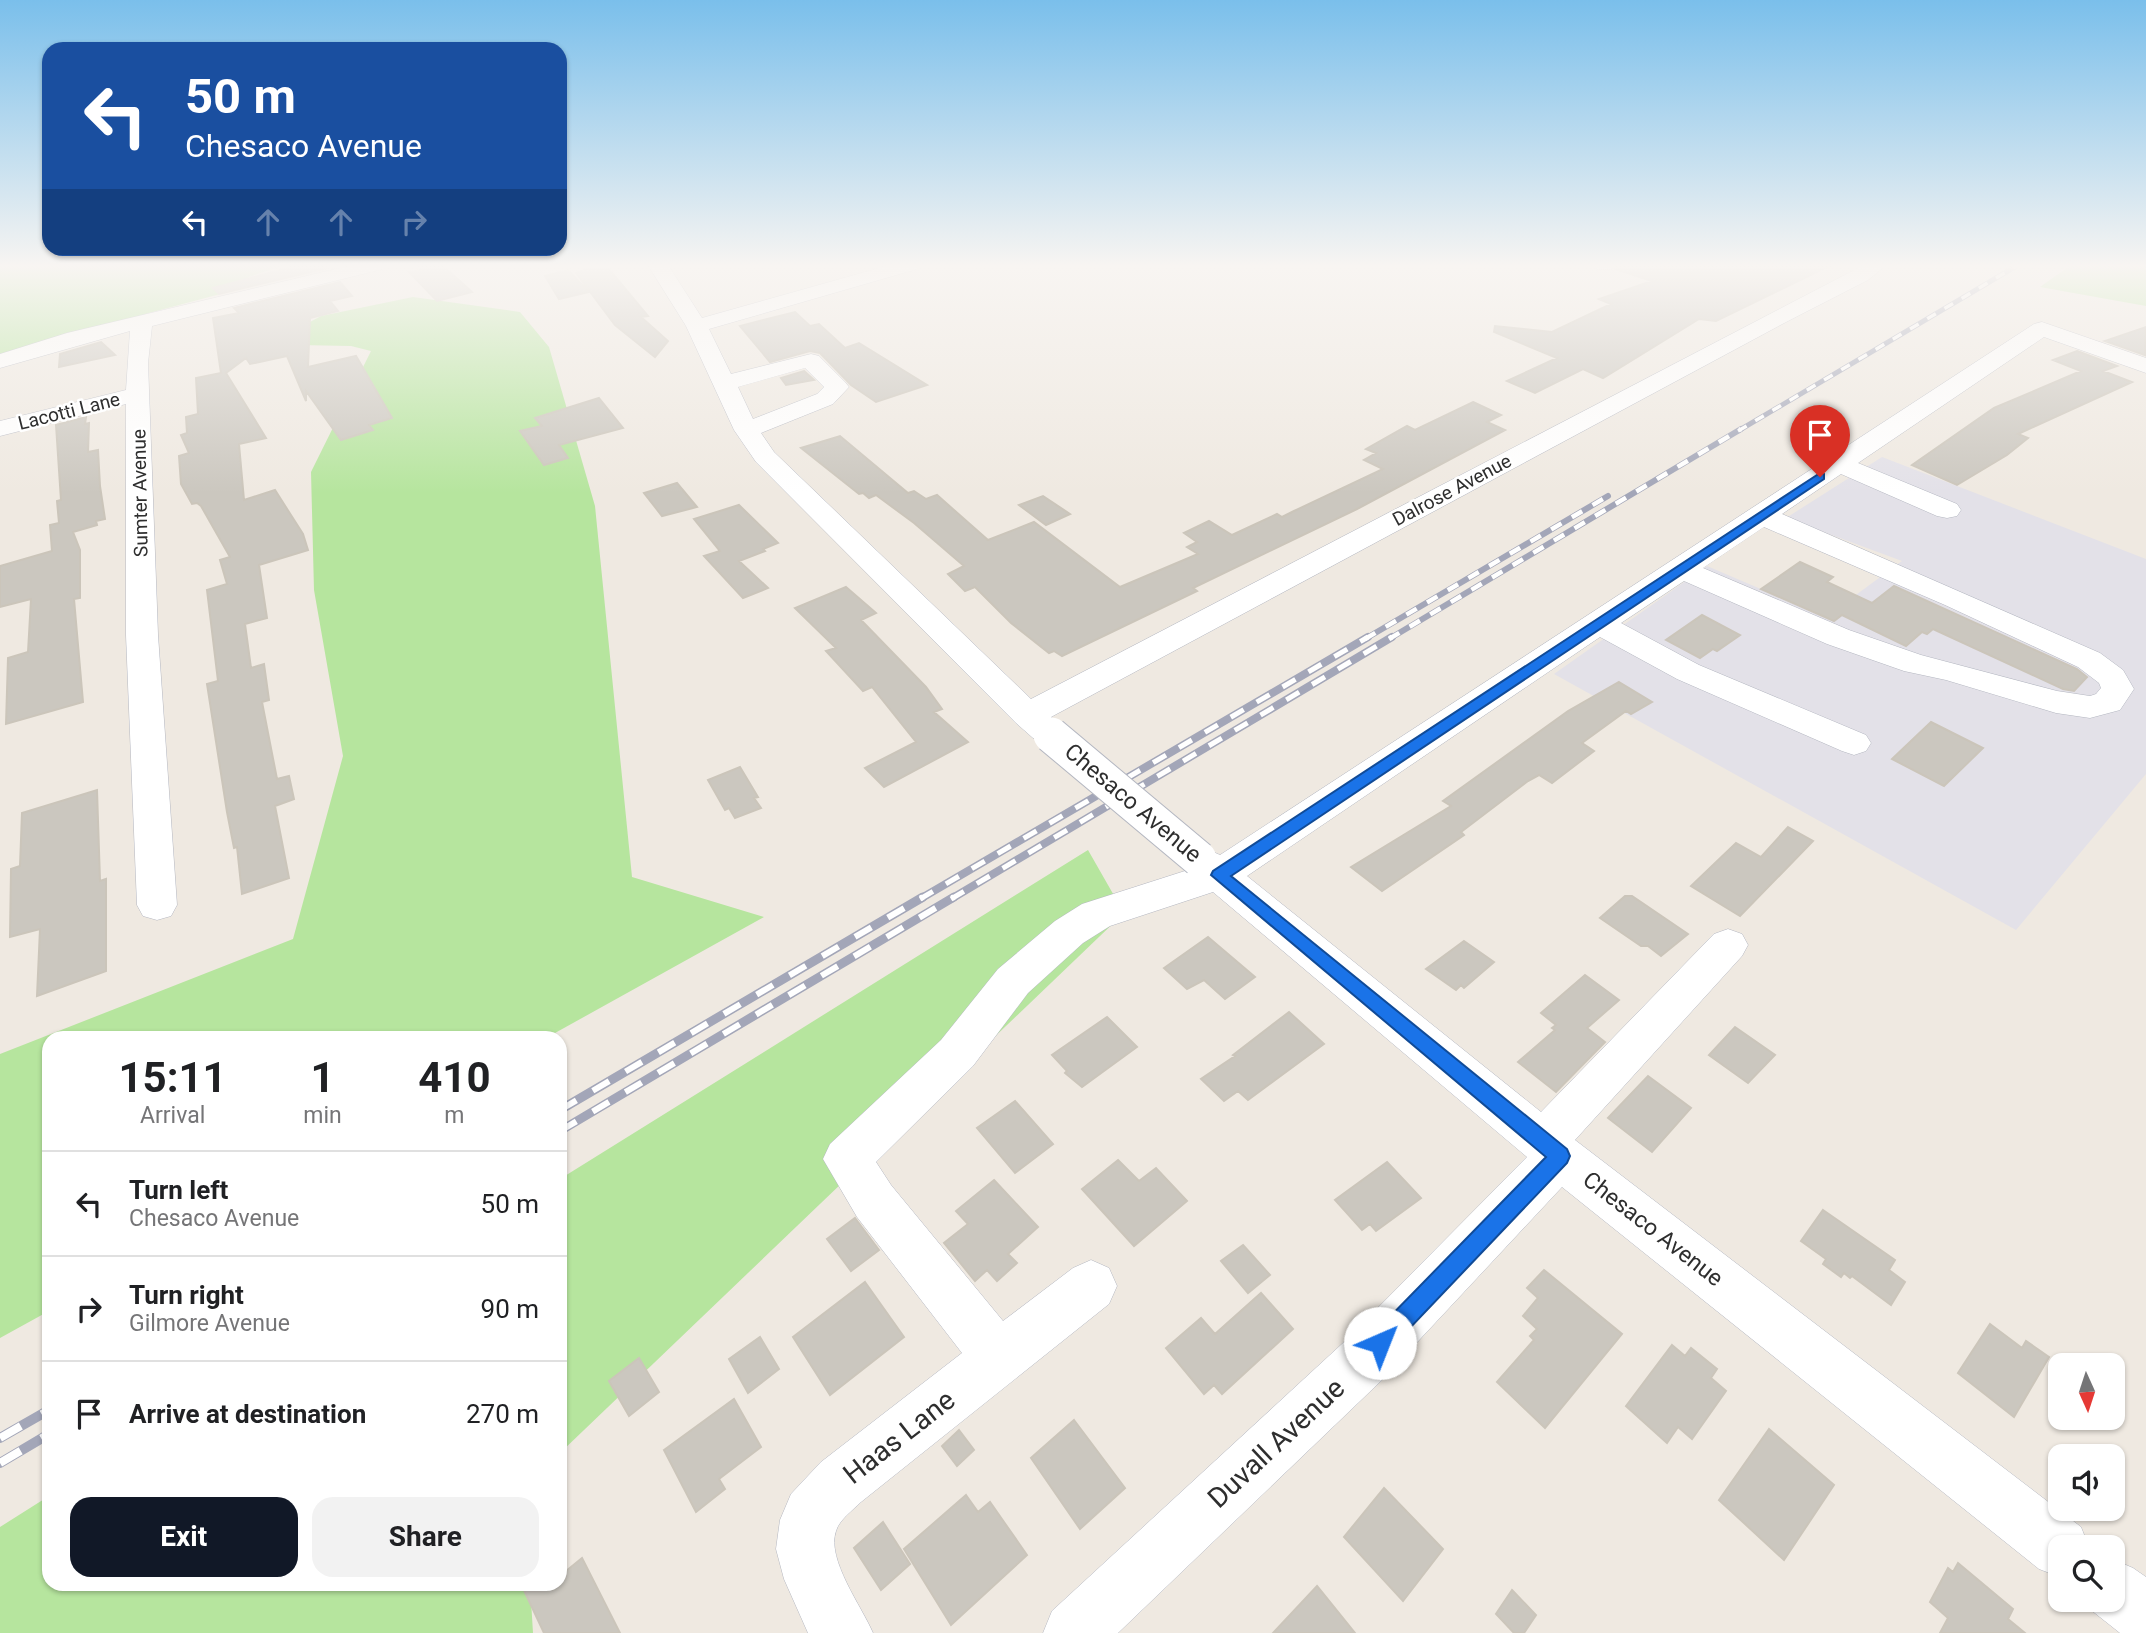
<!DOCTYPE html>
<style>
body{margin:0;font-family:Roboto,sans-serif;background:#f2f2f2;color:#202124;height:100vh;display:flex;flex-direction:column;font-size:26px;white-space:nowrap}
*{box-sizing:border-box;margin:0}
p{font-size:23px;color:#757577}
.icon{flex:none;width:38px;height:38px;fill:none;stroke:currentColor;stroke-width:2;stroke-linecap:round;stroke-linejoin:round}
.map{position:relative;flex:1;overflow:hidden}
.panel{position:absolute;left:42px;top:1031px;width:525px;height:560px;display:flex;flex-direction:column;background:#fff;border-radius:21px;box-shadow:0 2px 5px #0004}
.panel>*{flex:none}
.hud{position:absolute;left:42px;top:42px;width:525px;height:214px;border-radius:21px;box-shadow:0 2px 5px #0004;background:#1a4fa0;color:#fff;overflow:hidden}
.needle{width:46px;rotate:177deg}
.fabs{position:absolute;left:2048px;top:1353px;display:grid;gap:14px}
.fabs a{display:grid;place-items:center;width:77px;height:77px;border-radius:14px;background:#fff;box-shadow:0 2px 5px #0004;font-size:35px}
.pin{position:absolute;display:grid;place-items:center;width:60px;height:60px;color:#fff;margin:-72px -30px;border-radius:50% 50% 50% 0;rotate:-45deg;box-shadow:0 0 7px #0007}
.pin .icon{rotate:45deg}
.me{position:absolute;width:77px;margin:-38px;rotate:44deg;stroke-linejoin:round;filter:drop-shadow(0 0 5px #0008)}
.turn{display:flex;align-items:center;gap:24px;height:147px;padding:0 28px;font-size:32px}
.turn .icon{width:91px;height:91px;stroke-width:2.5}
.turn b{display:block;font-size:49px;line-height:60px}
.lanes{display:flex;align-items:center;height:66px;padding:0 28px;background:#0003;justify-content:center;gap:35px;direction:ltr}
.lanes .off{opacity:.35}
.eta{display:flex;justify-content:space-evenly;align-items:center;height:119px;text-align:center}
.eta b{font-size:42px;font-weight:700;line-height:49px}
.button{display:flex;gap:14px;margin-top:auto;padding:14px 28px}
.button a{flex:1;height:80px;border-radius:21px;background:#111827;color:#fff;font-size:28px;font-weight:700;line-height:80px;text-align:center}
.button a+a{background:#f2f2f2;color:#202124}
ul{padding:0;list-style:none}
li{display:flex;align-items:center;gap:21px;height:105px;padding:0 28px;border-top:2px solid #e0e0e0}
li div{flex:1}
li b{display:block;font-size:26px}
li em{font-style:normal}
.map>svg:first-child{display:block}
.industrial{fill:#e3e1e8}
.green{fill:#b6e59e}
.building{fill:#cbc7bf;stroke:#cbc5ba;stroke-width:2}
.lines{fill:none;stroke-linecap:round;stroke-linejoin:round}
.minor-casing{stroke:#b4b7c1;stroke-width:1}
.minor{fill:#fff;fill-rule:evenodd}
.rail-far4-casing{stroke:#a3a6b8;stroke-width:5}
.rail-far3-casing{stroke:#a3a6b8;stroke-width:6}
.rail-far2-casing{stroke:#a3a6b8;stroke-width:8}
.rail-far1-casing{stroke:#a3a6b8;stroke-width:9}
.rail-casing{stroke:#a3a6b8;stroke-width:10}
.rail-far4{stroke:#fff;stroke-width:3.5;stroke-dasharray:10;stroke-linecap:butt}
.rail-far3{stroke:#fff;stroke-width:4.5;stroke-dasharray:12;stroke-linecap:butt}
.rail-far2{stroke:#fff;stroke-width:5;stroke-dasharray:15;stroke-linecap:butt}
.rail-far1{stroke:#fff;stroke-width:6;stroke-dasharray:19;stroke-linecap:butt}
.rail{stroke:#fff;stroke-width:8;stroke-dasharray:24;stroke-linecap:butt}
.minor-bridge-casing{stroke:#b4b7c1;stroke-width:37;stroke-linecap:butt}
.minor-bridge{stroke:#fff;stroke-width:35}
.route{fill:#1a73e8;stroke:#114b97;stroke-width:2}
.labels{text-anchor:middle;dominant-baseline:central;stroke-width:5;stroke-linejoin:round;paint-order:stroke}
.far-street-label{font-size:19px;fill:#2e2e2e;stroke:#fff}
.street-label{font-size:23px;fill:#2e2e2e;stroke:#fff}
.near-street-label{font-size:28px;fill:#2e2e2e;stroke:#fff}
</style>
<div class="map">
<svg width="2146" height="1633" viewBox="0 0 2146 1633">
<rect width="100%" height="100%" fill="#efe9e1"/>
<path class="industrial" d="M1882,457L2146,559V774L2016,930L1554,674L1707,566L1826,617L1902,561L1786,518Z"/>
<path class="green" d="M0,265H284L249,277L239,289L149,313L0,366Z
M2071,265H2146V306L2040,287Z
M413,297L520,312L549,347L595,506L632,877L764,917L546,1038H49V1311L0,1338V1054L293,939L343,756L314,590L311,472L371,351L351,346L298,345L288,334L321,316Z
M1088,850L1124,913L560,1453V1179Z
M49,1496V1584H530L533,1633H0V1527Z"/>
<path class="building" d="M299,265H323L327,268L219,294L213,288Z
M419,265H442L472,292L437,301L409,272L422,270Z
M1618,265H1831L1716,321L1699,319L1603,378L1583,369L1535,393L1507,381L1557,358L1494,332L1495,326L1552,332L1611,304L1599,299L1652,281L1615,269Z
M608,268L648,316L641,317L668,341L655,357L615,325L576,273L587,269Z
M568,270L589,292L559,299L545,276Z
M340,282L352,296L330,301L338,311L310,318L308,367L356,356L392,418L369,425L373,430L341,440L306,391V401L287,356L250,364L246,358L226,373L266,438L239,444L244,500L275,490L303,534L308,550L259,565L267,618L245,624L251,668L264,664L269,700L262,702L277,779L289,776L294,799L275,806L289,878L242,894L237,847L234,848L227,812L207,684L218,681L207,590L227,584L220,560L230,557L201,506L197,503L192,504L181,484L179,456L189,453L181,435L187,433L186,417L198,414L196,378L221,373L213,318L239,313L234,308Z
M795,312L810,326L819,324L845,348L859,343L927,385L876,402L851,385L820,353L810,351L770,362L740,326Z
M2146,327L2145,355L2105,341Z
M101,342L115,355L59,367L60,354Z
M2077,351L2117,366L2103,371L2132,382L2018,434L2028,438L2007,455L1957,485L1912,465L1994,408L2081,371L2053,360Z
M804,371L814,380L786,385L781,378Z
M599,398L623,428L559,445L568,458L544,465L520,431L542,426L535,418Z
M1473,402L1501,415L1487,422L1505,430L1357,509L1193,588L1197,591L1062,656L1054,651L1049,653L1011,623L975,587L965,591L948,574L964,566L914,523L876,495L869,498L863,493L859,494L801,448L840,436L908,493L914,491L926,499L937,495L988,540L1034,522L1120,587L1198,554L1187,547L1197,542L1184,533L1209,521L1232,535L1277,514L1282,517L1294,511L1383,469L1364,460L1376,453L1366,449L1407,426L1415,430Z
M86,417L85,424L89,423L88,452L98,450L100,486L105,519L96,521L97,525L73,532L80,550V598L74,599L83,702L6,724L8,658L28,652L31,599L0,607V566L52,551L50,525L59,523L57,501L61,500L56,425Z
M677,483L697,507L662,516L644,493Z
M1043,496L1070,514L1046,525L1019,505Z
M739,505L778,543L763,549L765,551L739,561L768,588L743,598L704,556L720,551L694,519Z
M1800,562L1833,577L1827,582L1872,603L1894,586L2077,669L2087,677L2074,691L2063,689L1933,629L1927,634L1922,632L1906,646L1842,615L1834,621L1761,589Z
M846,587L876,613L861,620L926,687L942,709L934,712L968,742L884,787L865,768L916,742L872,687L863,691L826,651L836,648L795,608Z
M1702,615L1740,635L1717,651L1713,649L1700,658L1666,640Z
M1619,682L1652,702L1631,714L1626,711L1582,743L1594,751L1552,783L1539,775L1528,781L1461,832L1464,835L1382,891L1351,867L1451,806L1443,801L1568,711Z
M1931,722L1983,748L1944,786L1892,759Z
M740,767L758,797L754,798L761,808L735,818L729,808L725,810L708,780Z
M97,790L100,881L106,879V971L37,996L40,929L10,937L11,869L20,866L22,813Z
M1788,827L1813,841L1740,916L1691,886L1736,843L1761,857Z
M1625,896H1632L1688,934L1661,956L1648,946H1641L1600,918Z
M1208,937L1255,977L1225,999L1204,980L1187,989L1164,968Z
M1464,941L1494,962L1464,988L1461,985L1456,990L1426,969Z
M1585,975L1619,1000L1587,1028L1605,1042L1556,1092L1518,1062L1555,1030L1552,1028L1556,1025L1541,1013Z
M1289,1012L1324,1044L1248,1100L1238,1091L1224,1101L1201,1079L1235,1056L1233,1055Z
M1107,1017L1137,1047L1082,1087L1065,1073L1067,1071L1052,1055Z
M1735,1027L1775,1055L1748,1083L1709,1055Z
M1648,1076L1691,1108L1652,1152L1608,1118Z
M1015,1101L1053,1144L1015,1173L977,1128Z
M1118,1160L1139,1181L1156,1168L1187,1201L1134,1246L1082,1189Z
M1387,1162L1421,1198L1376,1231L1370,1224L1362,1230L1335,1200Z
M994,1180L1038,1227L1008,1254L1017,1263L997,1281L987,1270L975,1281L944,1243L968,1224L956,1211Z
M1823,1210L1895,1260L1889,1270L1905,1282L1891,1305L1852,1276L1850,1278L1844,1273L1841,1277L1823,1264L1826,1259L1801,1241Z
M855,1218L879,1250L851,1271L827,1239Z
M1243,1245L1270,1275L1248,1293L1221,1261Z
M1544,1270L1622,1334L1545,1428L1497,1382L1534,1340L1530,1336L1537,1329L1523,1316L1538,1298L1527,1288Z
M865,1282L904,1337L830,1395L793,1337Z
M1261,1293L1293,1329L1222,1394L1214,1385L1204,1394L1166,1348L1201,1318L1215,1334Z
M1990,1324L2022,1348L2026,1341L2049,1357L2014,1417L1958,1373Z
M760,1337L779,1369L748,1393L729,1359Z
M1672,1345L1685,1356L1691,1348L1717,1369L1711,1378L1726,1391L1692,1439L1678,1427L1667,1443L1626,1406Z
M639,1358L659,1392L629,1416L609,1381Z
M734,1399L761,1447L719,1479L725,1489L696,1512L664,1450Z
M1074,1420L1125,1488L1080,1529L1031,1458Z
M1769,1429L1834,1485L1784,1560L1719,1500Z
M959,1430L974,1450L957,1466L942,1446Z
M1384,1488L1443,1549L1403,1601L1344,1537Z
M966,1495L978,1512L990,1502L1027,1555L951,1625L904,1549Z
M883,1522L910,1564L881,1590L854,1548Z
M582,1558L620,1633H544L521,1584H560V1576Z
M1958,1563L2013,1609L2008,1619L2025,1633H1940L1948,1618L1930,1602L1948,1568L1953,1572Z
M1317,1586L1355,1633H1273Z
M1512,1590L1536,1615L1524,1633H1514L1496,1614Z"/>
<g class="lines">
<g class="minor-casing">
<path id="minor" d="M353,265H386L383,269L152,326L148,363L158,635L177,905L171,916L157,920L143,916L137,905L126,635V404L0,436V421L126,390L130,331L0,368V354L67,333Z
M648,265H668L702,318L890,265H920L917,269L709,329L731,374L811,354L819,356L845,382L849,387L833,404L761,433L774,452L1031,699L1864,265H1886L1868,280L1788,321L1051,717L1062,730L1057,738L1045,741L1033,738L1016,723L756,462L734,430L686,326ZM805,368L824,387L817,394L753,419L738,387Z
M1594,265H1615L1612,269H1597Z
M2042,322L2146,358V373L2044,337L1858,463L1957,504L1961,510L1957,516L1947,518L1937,516L1841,474L1782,514L2100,653L2123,670L2134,689L2120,710L2090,718L2056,713L1946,680L1904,671L1827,644L1684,581L1621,623L1699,665L1866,735L1871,743L1866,751L1854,755L1842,751L1677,679L1600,637L1247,876L1541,1112L1714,934L1728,929L1742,934L1748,945L1742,956L1575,1140L2081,1527L2089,1547H2060V1577L2039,1569L1562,1187L1381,1381L1118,1633H1043L1052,1611L1343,1343L1527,1157L1213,892L1110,926L1083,943L1028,993L973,1066L876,1162L891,1185L1003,1321L1073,1268L1091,1260L1109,1268L1117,1286L1109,1304L861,1502C853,1510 839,1520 836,1531C826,1559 862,1607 873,1633H808L784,1579L776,1549L780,1520L791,1494L821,1462L962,1353L857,1217L823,1159L830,1144L941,1040L998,969L1055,921L1082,904L1188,870L1183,861L1189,851L1202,847L1220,855L2034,324ZM1764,527L1945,605L2078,667L2099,683L2101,688L2096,694L2090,696L2057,691L1921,655L1849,630L1703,568Z
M2112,1559L2133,1568L2146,1577V1633H2120L2091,1610L2086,1600H2112Z"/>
</g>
<use href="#minor" class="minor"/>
<g class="rail-far4-casing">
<path id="rail-far4" d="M1738,431L2018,265"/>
</g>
<g class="rail-far3-casing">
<path id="rail-far3" d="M1365,639L1608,496
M1389,639L1741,429"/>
</g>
<g class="rail-far2-casing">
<path id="rail-far2" d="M920,899L1368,637
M951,899L1392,637"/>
</g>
<g class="rail-far1-casing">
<path id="rail-far1" d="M560,1110L923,897
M560,1131L954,897"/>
</g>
<g class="rail-casing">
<path id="rail" d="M0,1438L49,1410
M0,1463L49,1434"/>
</g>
<use href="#rail-far4" class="rail-far4"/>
<use href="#rail-far3" class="rail-far3"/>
<use href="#rail-far2" class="rail-far2"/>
<use href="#rail-far1" class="rail-far1"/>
<use href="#rail" class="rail"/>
<g class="minor-bridge-casing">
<path id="minor-bridge" d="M1051,735L1199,859"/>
</g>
<use href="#minor-bridge" class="minor-bridge"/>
</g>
<linearGradient id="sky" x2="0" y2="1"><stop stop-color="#7abfeb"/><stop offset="0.54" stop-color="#f8f5f2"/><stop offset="1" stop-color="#f8f5f2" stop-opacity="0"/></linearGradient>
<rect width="2146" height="493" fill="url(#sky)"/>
<path class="route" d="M1820,473L1824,474V479L1231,876L1567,1149L1570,1156L1567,1163L1388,1351L1380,1354L1372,1351L1369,1343L1372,1335L1546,1157L1211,875L1213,871Z"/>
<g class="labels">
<g class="far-street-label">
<text transform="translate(69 411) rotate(-14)">Lacotti Lane</text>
<text transform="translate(1452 490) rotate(-28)">Dalrose Avenue</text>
<text transform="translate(140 493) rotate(-91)">Sumter Avenue</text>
</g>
<g class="street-label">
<text transform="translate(1133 803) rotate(40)">Chesaco Avenue</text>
<text transform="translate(1653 1229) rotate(38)">Chesaco Avenue</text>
</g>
<g class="near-street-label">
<text transform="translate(899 1437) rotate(-38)">Haas Lane</text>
<text transform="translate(1276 1443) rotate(-43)">Duvall Avenue</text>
</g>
</g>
</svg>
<div class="fabs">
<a><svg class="needle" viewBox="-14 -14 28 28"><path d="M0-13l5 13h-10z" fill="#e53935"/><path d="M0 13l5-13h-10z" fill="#757577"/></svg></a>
<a><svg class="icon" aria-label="sound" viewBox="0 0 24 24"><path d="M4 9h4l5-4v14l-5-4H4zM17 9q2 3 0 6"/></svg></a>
<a><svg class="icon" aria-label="search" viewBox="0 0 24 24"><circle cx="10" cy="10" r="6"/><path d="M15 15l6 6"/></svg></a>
</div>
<div class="pin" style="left:1820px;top:477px;background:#d93025"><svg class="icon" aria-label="arrive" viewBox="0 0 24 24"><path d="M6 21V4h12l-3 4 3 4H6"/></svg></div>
<svg class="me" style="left:1380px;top:1343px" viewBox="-20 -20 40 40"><circle r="19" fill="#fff"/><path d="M0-13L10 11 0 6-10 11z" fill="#1a73e8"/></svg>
<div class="hud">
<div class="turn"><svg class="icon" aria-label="left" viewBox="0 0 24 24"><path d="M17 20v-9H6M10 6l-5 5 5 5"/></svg><div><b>50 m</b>Chesaco Avenue</div></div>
<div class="lanes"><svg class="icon" aria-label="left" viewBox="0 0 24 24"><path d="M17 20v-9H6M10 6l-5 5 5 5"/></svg><svg class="icon off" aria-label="ahead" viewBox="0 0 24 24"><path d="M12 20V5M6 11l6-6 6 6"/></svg><svg class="icon off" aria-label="ahead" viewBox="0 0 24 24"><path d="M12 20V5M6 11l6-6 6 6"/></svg><svg class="icon off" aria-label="right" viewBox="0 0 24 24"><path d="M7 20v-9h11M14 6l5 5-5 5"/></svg></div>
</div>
<section class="panel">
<div class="eta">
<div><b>15:11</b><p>Arrival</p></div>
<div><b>1</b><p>min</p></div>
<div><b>410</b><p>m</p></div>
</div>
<ul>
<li><svg class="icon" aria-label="left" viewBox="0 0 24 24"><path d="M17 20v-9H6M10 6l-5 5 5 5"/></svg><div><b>Turn left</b><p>Chesaco Avenue</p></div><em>50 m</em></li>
<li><svg class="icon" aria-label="right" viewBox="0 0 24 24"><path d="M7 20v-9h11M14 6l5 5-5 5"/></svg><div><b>Turn right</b><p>Gilmore Avenue</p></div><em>90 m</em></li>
<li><svg class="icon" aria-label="arrive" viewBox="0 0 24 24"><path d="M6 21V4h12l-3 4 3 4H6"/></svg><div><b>Arrive at destination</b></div><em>270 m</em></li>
</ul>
<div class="button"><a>Exit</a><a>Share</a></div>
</section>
</div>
